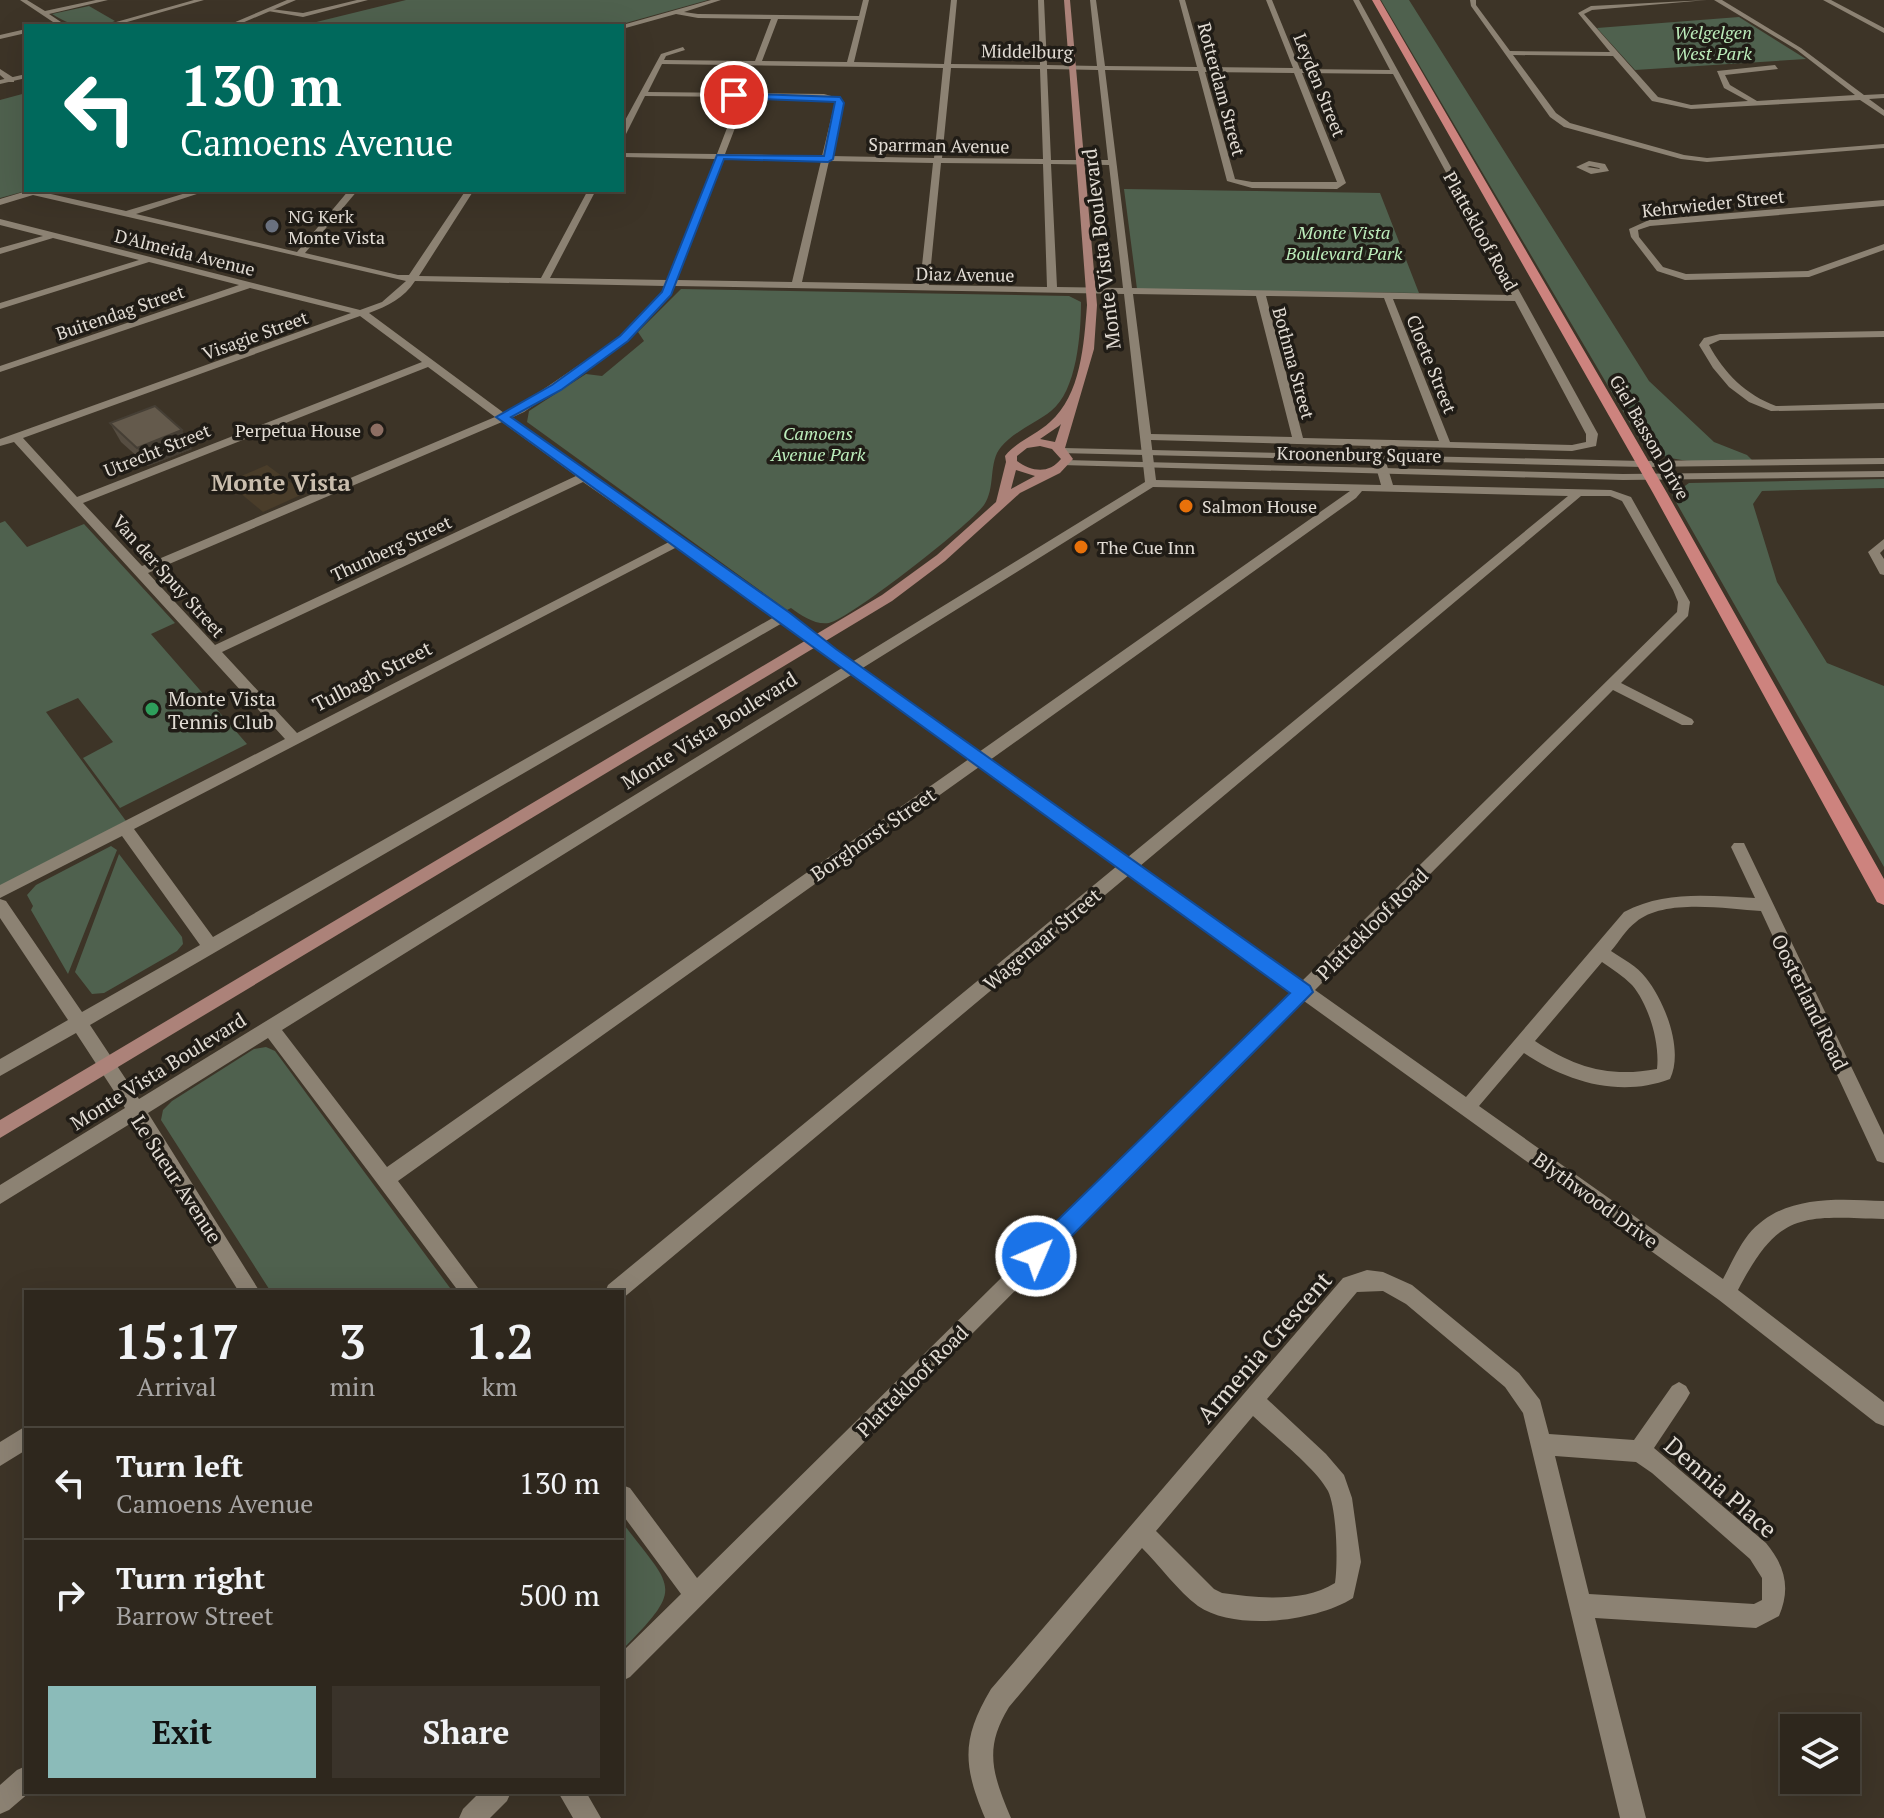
<!DOCTYPE html>
<style>
body{margin:0;font-family:"PT Serif",serif;background:#3a332a;color:#f1f3f6;height:100vh;display:flex;flex-direction:column;font-size:30px;white-space:nowrap}
*{box-sizing:border-box;margin:0}
p{font-size:26px;color:#a7a5a4}
.icon{flex:none;width:44px;height:44px;fill:none;stroke:currentColor;stroke-width:2;stroke-linecap:round;stroke-linejoin:round}
.map{position:relative;flex:1;overflow:hidden}
.sheet{position:absolute;left:24px;top:1290px;width:600px;height:504px;display:flex;flex-direction:column;background:#2e271d;border-radius:0px;box-shadow:0 8px 32px #0002,0 0 0 2px #49443b}
.sheet>*{flex:none}
.top-card{position:absolute;left:24px;top:24px;width:600px;height:168px;border-radius:0px;box-shadow:0 8px 32px #0002,0 0 0 2px #49443b;background:#00695c;color:#fff;overflow:hidden}
.controls{position:absolute;left:1780px;top:1714px;display:grid;gap:16px}
.controls a{display:grid;place-items:center;width:80px;height:80px;border-radius:0px;background:#2e271d;box-shadow:0 8px 32px #0002,0 0 0 2px #49443b;font-size:40px}
.pin{position:absolute;display:grid;place-items:center;width:68px;height:68px;color:#fff;margin:-34px;border:4px solid #fff;border-radius:50%;box-shadow:0 2px 8px #0007}
.me{position:absolute;width:88px;margin:-44px;rotate:45deg;stroke-linejoin:round;filter:drop-shadow(0 0 6px #0008)}
.turn{display:flex;align-items:center;gap:28px;height:168px;padding:0 24px;font-size:36px}
.turn .icon{width:104px;height:104px;stroke-width:2.5}
.turn b{display:block;font-size:56px;line-height:68px}
.eta{display:flex;justify-content:space-evenly;align-items:center;height:136px;text-align:center}
.eta b{font-size:48px;font-weight:800;line-height:56px}
.cta{display:flex;gap:16px;margin-top:auto;padding:16px 24px}
.cta a{flex:1;height:92px;border-radius:0px;background:#8bbbb9;color:#111;font-size:32px;font-weight:800;line-height:92px;text-align:center}
.cta a+a{background:#3a332a;color:#f1f3f6}
ul{padding:0;list-style:none}
li{display:flex;align-items:center;gap:24px;height:112px;padding:0 24px;border-top:2px solid #49443b}
li div{flex:1}
li b{display:block;font-size:30px}
li em{font-style:normal}
.map>svg:first-child{display:block}
.built{fill:#4a3d2a}
.green{fill:#4f614e}
.lines{fill:none;stroke-linecap:round;stroke-linejoin:round}
.minor{fill:#8c8273;fill-rule:evenodd}
.tertiary{fill:#8c8273;fill-rule:evenodd}
.secondary{fill:#ac8279;fill-rule:evenodd}
.primary{fill:#cd837e;fill-rule:evenodd}
.wall{fill:#564d41}
.shaded-wall{fill:#463f35}
.building{fill:#645a4c;stroke:#463f35;stroke-width:2}
.route{fill:#1a73e8;stroke:#114b97;stroke-width:2}
.worship-dot{fill:#6b7280;stroke:#201c16;stroke-width:3}
.education-dot{fill:#8d6e63;stroke:#201c16;stroke-width:3}
.food-dot{fill:#e8710a;stroke:#201c16;stroke-width:3}
.leisure-dot{fill:#2e9e5b;stroke:#201c16;stroke-width:3}
.labels{text-anchor:middle;dominant-baseline:central;stroke-width:7;stroke-linejoin:round;paint-order:stroke}
.far-park-label{font-size:18px;font-style:italic;fill:#bcedbb;stroke:#201c16}
.far-street-label{font-size:18px;fill:#e2dcd4;stroke:#201c16}
.far-poi-label{font-size:18px;fill:#e2dcd4;stroke:#201c16;text-anchor:start}
.street-label{font-size:20px;fill:#e2dcd4;stroke:#201c16}
.poi-label{font-size:20px;fill:#e2dcd4;stroke:#201c16;text-anchor:start}
.far-district-label{font-size:24px;font-weight:bold;fill:#c9bdad;stroke:#201c16}
.near-street-label{font-size:24px;fill:#e2dcd4;stroke:#201c16}
</style>
<div class="map">
<svg width="1884" height="1818" viewBox="0 0 1884 1818">
<rect width="100%" height="100%" fill="#3d3427"/>
<path class="built" d="M267,465L305,493L263,512L227,482Z"/>
<path class="green" d="M406,0H708L615,26H300Z
M1381,0H1409L1649,381L1714,442L1747,455L1752,460C1716,460 1669,469 1641,442Z
M89,6L115,21C92,31 72,27 52,14Z
M1739,17L1806,59L1635,70L1597,28Z
M26,93V190H29L0,198V100Z
M1124,189L1380,193L1419,293L1137,289Z
M681,289L1069,296L1081,302C1081,333 1077,391 1051,411C1036,423 1013,432 1001,447C988,462 996,488 984,505C970,525 851,618 829,623C815,625 802,616 791,608L787,610L527,422L529,411L586,374L602,376L644,341L638,332Z
M1884,479V488L1762,491L1753,504L1777,582L1827,663L1884,686V867L1672,495L1689,483Z
M5,521L27,547L84,524L175,623L151,634L247,744L120,808L83,758L113,742L78,698L46,712L126,821L0,886V523Z
M111,846L117,850L68,974L31,910L33,906L27,895L36,885Z
M119,854L182,937L183,944L177,951L104,993L92,994L75,972Z
M266,1047L275,1051L453,1292H271L161,1120L163,1110L172,1101L254,1049Z
M622,1522C673,1590 686,1585 622,1650Z"/>
<g class="lines">
<path class="minor" d="M20,0H27L45,11L96,0H108L49,14L67,26H59Z
M194,0H204L113,26H102Z
M357,0H368L303,17L268,11L271,9L303,13Z
M711,0H721L684,12L698,14L859,16L863,0H869L854,62L944,64L951,0H957L951,64L1040,65L1038,0H1044L1047,65L1097,66L1090,0H1096L1105,66L1197,67L1179,0H1185L1204,67L1293,68L1266,0H1272L1300,69L1390,70L1353,0H1359L1598,434L1596,446L1572,451L1381,446L1393,485L1611,490L1631,497L1690,602L1688,616L1621,683L1692,719L1694,722L1692,725H1682L1613,690L1315,990L1466,1097L1624,912C1666,890 1709,896 1755,898L1731,847L1734,843H1744L1884,1135V1163L1877,1161L1761,911C1727,909 1664,898 1636,922C1626,929 1619,942 1611,951C1623,959 1637,966 1646,978C1665,1002 1684,1050 1670,1079C1620,1098 1567,1082 1524,1053L1479,1106L1723,1279C1731,1264 1738,1248 1748,1235C1782,1194 1836,1199 1884,1201V1219C1801,1216 1779,1211 1738,1290L1884,1402V1426L1876,1423L1719,1300L1304,1001L630,1677L622,1681V1652L681,1594L622,1514V1485L630,1488L697,1578L1291,992L1129,875L622,1299V1292H605L608,1285L1117,866L979,767L398,1181L481,1292H459L268,1038L148,1113L260,1292H239L133,1122L0,1204V1185L125,1108L76,1033L0,1076V1059L68,1020L0,918V899L6,901L82,1012L200,945L122,836L0,898V885L285,739L14,442L0,446V439L351,313L250,288L0,372V366L239,285L149,262L0,309V303L139,260L53,238L0,254V248L43,236L0,225V219L360,310L382,302L406,281L33,195L0,205V199L30,190H43L42,192L126,211L196,190H209L136,214L297,252L349,190H358L305,253L398,275H409L466,190H474L419,276L541,278L588,190H596L550,278L667,280L715,159L622,157V153L717,154L727,128L731,126L735,128L725,154L822,156L835,102L823,98L645,96L626,134L622,136V126L661,54L683,47L685,50L666,56L664,60L755,61L771,19L698,18L676,14L622,29V26H619ZM778,19L858,20L847,62L762,61ZM662,64L943,68L934,158L830,156L842,99L824,94L648,92ZM951,68L1040,69L1043,159L942,158ZM1047,69L1098,70L1108,160H1051ZM1105,70L1198,71L1227,181L1252,188L1337,189L1346,183L1302,73L1393,74L1512,295L1132,288ZM1205,72L1294,73L1337,182H1252L1235,179ZM723,159L821,161L792,282L677,280ZM829,161L933,163L920,284L802,282ZM941,163L1043,164L1047,287L929,285ZM1051,164L1109,165L1123,288L1057,287ZM415,281L665,286L663,292L620,337L516,408L504,413L369,313C388,306 404,298 415,281ZM675,286L1124,294L1145,482L852,662L790,613L588,475L511,418L524,412L628,341L670,295ZM1133,294L1256,296L1292,437L1151,434ZM1266,296L1384,298L1439,441L1303,438ZM1393,299L1515,301L1586,434V442L1572,445L1450,442ZM360,316L422,362L77,497L23,438ZM428,367L495,417L142,566L83,503ZM502,422L576,476L215,645L148,573ZM1151,440L1370,446L1381,485L1156,480ZM583,482L669,542L297,733L222,652ZM1153,487L1350,491L979,752L861,669ZM1362,491L1568,496L1128,857L990,760L1356,498ZM1581,496H1610L1622,501L1673,590L1678,602L1677,612L1302,981L1140,866ZM677,547L776,616L213,937L134,829ZM784,622L842,668L139,1099L90,1025ZM851,675L969,759L387,1167L282,1030ZM1602,962C1612,969 1623,976 1632,985C1649,1005 1660,1043 1657,1069C1609,1078 1574,1067 1535,1041Z
M1470,0H1476V5L1510,51L1610,52L1578,13L1591,6L1707,0L1592,10L1584,14L1658,97L1691,105L1748,101L1724,88L1717,71L1775,65L1778,69L1725,75L1730,85L1757,101L1855,95L1797,50L1714,0H1722L1801,48L1864,95L1884,94V98L1869,99L1884,110V116L1860,100L1691,109L1652,101L1613,56L1513,55L1556,113L1570,123L1684,155L1707,158L1884,144V148L1707,162L1681,159L1564,127L1550,117L1471,6Z
M26,29V33L0,39V35Z
M0,69L14,78V82H8L0,75Z
M1589,161L1605,164L1609,171L1591,174L1576,167ZM1590,166L1599,168L1600,169L1587,167Z
M1884,200V206L1650,226L1638,230L1639,237L1663,267L1686,274L1808,271L1884,244V250L1809,277L1685,280L1657,271L1631,237L1629,229L1649,220Z
M1884,331V337L1720,340L1709,345C1724,373 1746,395 1776,406L1884,403V409L1771,411L1749,402L1729,387L1713,368L1699,345L1704,338L1720,334Z
M1884,539V549L1880,553L1884,559V575L1880,574L1868,552Z
M1367,1270L1383,1272L1412,1285L1519,1373L1540,1400L1549,1434L1634,1440L1672,1386L1679,1382L1686,1386L1690,1393L1686,1400L1654,1448L1766,1543C1785,1566 1791,1588 1779,1616L1756,1628L1595,1618L1646,1818H1620L1523,1413L1505,1387L1406,1304L1383,1291L1357,1292L1267,1399L1326,1454L1344,1475L1352,1498L1361,1562L1353,1598C1317,1621 1236,1632 1198,1606C1178,1591 1160,1566 1142,1548L1009,1707C983,1749 993,1775 1011,1818H985C963,1766 961,1739 991,1689L1343,1278ZM1253,1416C1273,1435 1316,1468 1328,1491C1337,1510 1338,1563 1335,1583C1303,1603 1257,1598 1222,1593L1214,1589L1156,1531ZM1555,1456L1636,1462L1652,1473L1750,1559L1762,1578V1600L1754,1604L1589,1594Z
M26,1426V1450L0,1466V1442Z
M26,1766V1792H30L9,1810L0,1814V1785L17,1770Z
M480,1792H511L507,1801L490,1818H459L463,1809Z
M558,1792H586L601,1818H573Z"/>
<path class="tertiary" d="M287,0H296L235,26H226Z
M1823,0H1831L1884,28V33Z
M26,74V78L0,84V80Z
M1063,448L1643,461L1884,458V464L1643,467L1059,453L1057,451Z
M1065,460L1623,474L1884,471V477L1623,480L1061,465L1059,463Z"/>
<path class="secondary" d="M1064,0H1070L1097,305L1094,349L1065,448L1073,459L1060,473L1020,493L945,561L892,601L0,1138V1120L882,595L937,555L996,502L1006,462L1005,456C1017,441 1036,435 1050,422C1081,395 1084,344 1087,305ZM1061,424L1055,442L1040,439L1059,426ZM1040,446L1052,449L1061,459C1049,474 1032,472 1017,461V456L1027,448ZM1016,470L1035,476L1011,489Z"/>
<path class="primary" d="M1372,0H1380L1667,493L1884,879V905L1877,902L1653,493Z"/>
</g>
<path class="wall" d="M110,423L192,449L148,466L121,442Z"/>
<path class="shaded-wall" d="M182,430L192,449L148,466L137,448Z"/>
<path class="building" d="M155,406L182,430L137,448L110,423Z"/>
<path class="route" d="M731,93L840,97L844,103L833,159L828,162L724,159L671,295L628,341L561,390L511,417L790,613L836,649L1310,986L1313,992L1044,1264L1036,1267L1028,1264L1025,1256L1028,1249L1290,993L496,417L552,385L620,336L662,292L717,155L824,156L835,102L734,98Z"/>
<circle class="worship-dot" cx="272" cy="226" r="8"/>
<circle class="education-dot" cx="377" cy="430" r="8"/>
<g class="food-dot">
<circle cx="1186" cy="506" r="8"/>
<circle cx="1081" cy="547" r="8"/>
</g>
<circle class="leisure-dot" cx="152" cy="709" r="8"/>
<g class="labels">
<g class="far-park-label">
<text x="1713" y="32">Welgelgen<tspan x="1713" dy="21">West Park</tspan></text>
<text x="1344" y="232">Monte Vista<tspan x="1344" dy="21">Boulevard Park</tspan></text>
<text x="818" y="433">Camoens<tspan x="818" dy="21">Avenue Park</tspan></text>
</g>
<g class="far-street-label">
<text transform="translate(1027 51) rotate(1)">Middelburg</text>
<text transform="translate(1320 85) rotate(68)">Leyden Street</text>
<text transform="translate(1222 89) rotate(75)">Rotterdam Street</text>
<text transform="translate(939 145) rotate(1)">Sparrman Avenue</text>
<text transform="translate(1713 203) rotate(-6)">Kehrwieder Street</text>
<text transform="translate(1481 231) rotate(61)">Plattekloof Road</text>
<text transform="translate(185 252) rotate(14)">D'Almeida Avenue</text>
<text transform="translate(965 274) rotate(1)">Diaz Avenue</text>
<text transform="translate(120 312) rotate(-19)">Buitendag Street</text>
<text transform="translate(255 335) rotate(-20)">Visagie Street</text>
<text transform="translate(1294 363) rotate(75)">Bothma Street</text>
<text transform="translate(1432 364) rotate(68)">Cloete Street</text>
<text transform="translate(1650 437) rotate(60)">Giel Basson Drive</text>
<text transform="translate(157 450) rotate(-22)">Utrecht Street</text>
<text transform="translate(1359 454) rotate(1)">Kroonenburg Square</text>
<text transform="translate(391 548) rotate(-25)">Thunberg Street</text>
<text transform="translate(169 576) rotate(48)">Van der Spuy Street</text>
</g>
<g class="far-poi-label">
<text x="288" y="216">NG Kerk<tspan x="288" dy="21">Monte Vista</tspan></text>
<text x="361" y="430" text-anchor="end">Perpetua House</text>
<text x="1202" y="506">Salmon House</text>
<text x="1097" y="547">The Cue Inn</text>
</g>
<g class="street-label">
<text transform="translate(1101 249) rotate(-97)">Monte Vista Boulevard</text>
<text transform="translate(372 676) rotate(-27)">Tulbagh Street</text>
<text transform="translate(709 730) rotate(-32)">Monte Vista Boulevard</text>
<text transform="translate(873 834) rotate(-35)">Borghorst Street</text>
<text transform="translate(1372 924) rotate(-45)">Plattekloof Road</text>
<text transform="translate(1042 939) rotate(-40)">Wagenaar Street</text>
<text transform="translate(1810 1002) rotate(64)">Oosterland Road</text>
<text transform="translate(158 1071) rotate(-32)">Monte Vista Boulevard</text>
<text transform="translate(177 1179) rotate(57)">Le Sueur Avenue</text>
<text transform="translate(1596 1200) rotate(36)">Blythwood Drive</text>
<text transform="translate(912 1381) rotate(-45)">Plattekloof Road</text>
</g>
<g class="poi-label">
<text x="168" y="698">Monte Vista<tspan x="168" dy="23">Tennis Club</tspan></text>
</g>
<g class="far-district-label">
<text x="281" y="482">Monte Vista</text>
</g>
<g class="near-street-label">
<text transform="translate(1264 1347) rotate(-49)">Armenia Crescent</text>
<text transform="translate(1721 1487) rotate(41)">Dennia Place</text>
</g>
</g>
</svg>
<div class="controls">
<a><svg class="icon" aria-label="layers" viewBox="0 0 24 24"><path d="M12 4l9 5-9 5-9-5zM3 14l9 5 9-5"/></svg></a>
</div>
<div class="pin" style="left:734px;top:95px;background:#d93025"><svg class="icon" aria-label="arrive" viewBox="0 0 24 24"><path d="M6 21V4h12l-3 4 3 4H6"/></svg></div>
<svg class="me" style="left:1036px;top:1256px" viewBox="-20 -20 40 40"><circle r="17" fill="#1a73e8" stroke="#fff" stroke-width="3"/><path d="M0-11L8 9 0 5-8 9z" fill="#fff"/></svg>
<div class="top-card">
<div class="turn"><svg class="icon" aria-label="left" viewBox="0 0 24 24"><path d="M17 20v-9H6M10 6l-5 5 5 5"/></svg><div><b>130 m</b>Camoens Avenue</div></div>
</div>
<section class="sheet">
<div class="eta">
<div><b>15:17</b><p>Arrival</p></div>
<div><b>3</b><p>min</p></div>
<div><b>1.2</b><p>km</p></div>
</div>
<ul>
<li><svg class="icon" aria-label="left" viewBox="0 0 24 24"><path d="M17 20v-9H6M10 6l-5 5 5 5"/></svg><div><b>Turn left</b><p>Camoens Avenue</p></div><em>130 m</em></li>
<li><svg class="icon" aria-label="right" viewBox="0 0 24 24"><path d="M7 20v-9h11M14 6l5 5-5 5"/></svg><div><b>Turn right</b><p>Barrow Street</p></div><em>500 m</em></li>
</ul>
<div class="cta"><a>Exit</a><a>Share</a></div>
</section>
</div>
